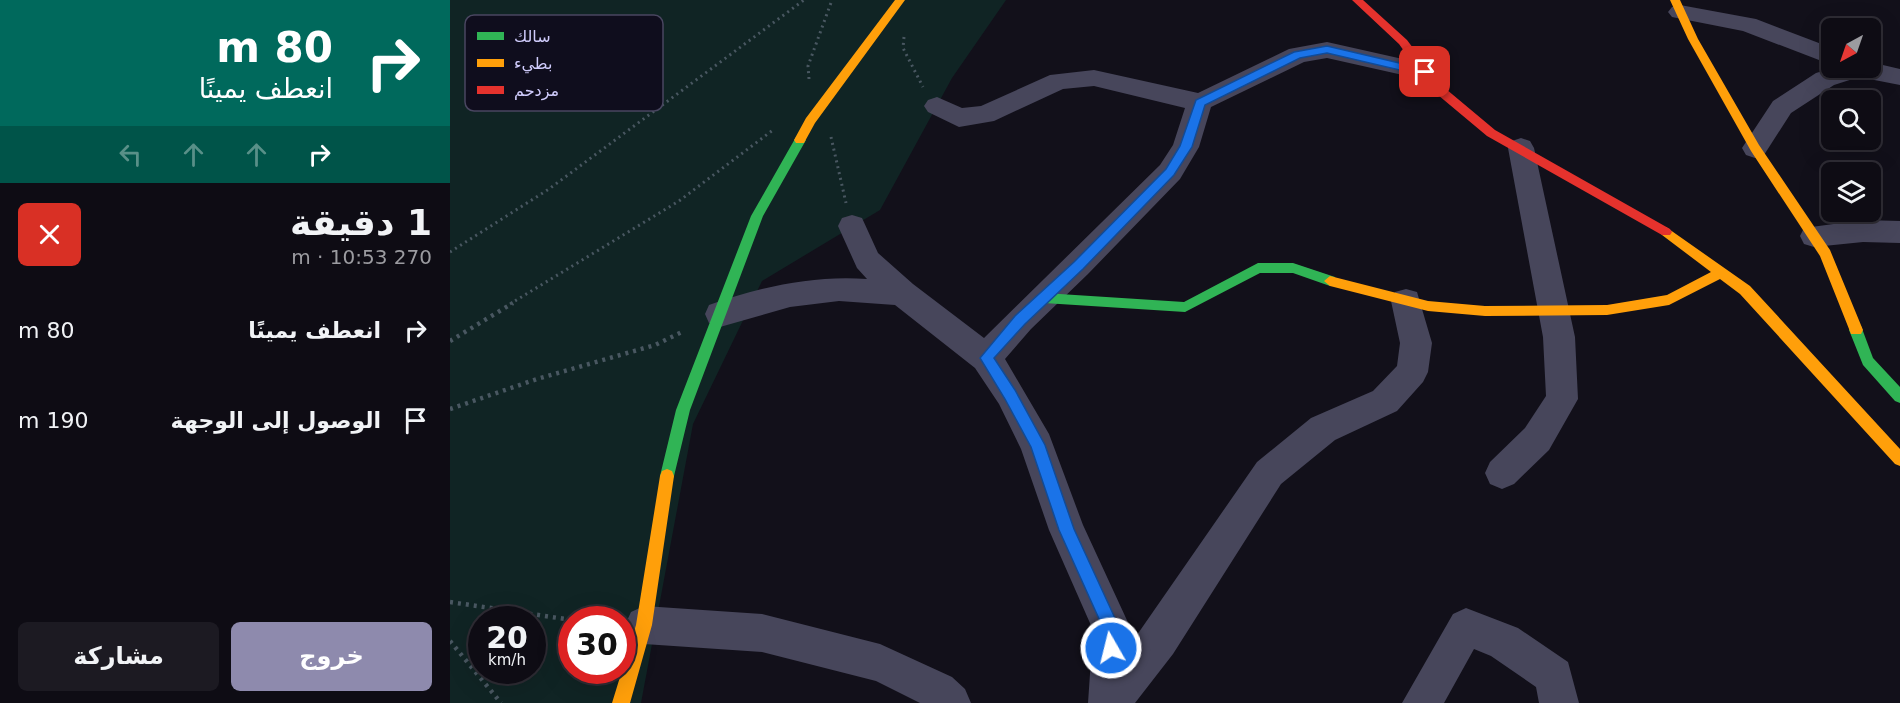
<!DOCTYPE html>
<html lang="ar">
<meta charset="utf-8">
<style>
body{margin:0;font-family:"DejaVu Sans","Noto Naskh Arabic",sans-serif;background:#1c1a22;color:#f1f3f6;direction:rtl;height:100vh;display:flex;flex-direction:column;font-size:22px;white-space:nowrap}
*{box-sizing:border-box;margin:0}
p{font-size:20px;color:#9b9ba0}
.icon{flex:none;width:33px;height:33px;fill:none;stroke:currentColor;stroke-width:2;stroke-linecap:round;stroke-linejoin:round}
.map{position:relative;flex:1;overflow:hidden;direction:ltr}
.details{display:flex;flex-direction:column;background:#0e0c14;width:450px}
.details>*{flex:none}
.hud{background:#00695c;color:#fff;overflow:hidden}
.needle{width:39px;rotate:220deg}
.tools{position:absolute;left:1371px;top:18px;display:grid;gap:12px}
.tools a{display:grid;place-items:center;width:60px;height:60px;border-radius:9px;background:#0e0c14;box-shadow:0 6px 24px #0002,0 0 0 2px #2e2c34;font-size:30px}
.speed{position:absolute;left:18px;top:606px;display:flex;gap:12px;font-size:30px;font-weight:700;text-align:center}
.speed>*{display:grid;place-content:center;width:78px;height:78px;border-radius:50%;background:#0e0c14;box-shadow:0 6px 24px #0002,0 0 0 2px #2e2c34;line-height:1}
.speed small{font-size:15px;font-weight:400}
.speed .limit{border:9px solid #d22;background:#fff;color:#111}
.pin{position:absolute;display:grid;place-items:center;width:51px;height:51px;color:#fff;margin:-26px;border-radius:12px;box-shadow:0 3px 9px #0006}
.me{position:absolute;width:66px;margin:-33px;rotate:352deg;stroke-linejoin:round;filter:drop-shadow(0 0 4px #0008)}
.turn{display:flex;align-items:center;gap:21px;height:126px;padding:0 18px;font-size:27px}
.turn .icon{width:78px;height:78px;stroke-width:2.5}
.turn b{display:block;font-size:42px;line-height:51px}
.lanes{display:flex;align-items:center;height:57px;padding:0 18px;background:#0003;justify-content:center;gap:30px;direction:ltr}
.lanes .off{opacity:.35}
.round{display:grid;place-items:center;flex:none;width:63px;height:63px;border-radius:9px;background:#1c1a22}
.overview{display:flex;align-items:center;justify-content:space-between;height:102px;padding:0 18px}
h1{font-size:36px;font-weight:600;line-height:45px}
.cta{display:flex;gap:12px;margin-top:auto;padding:12px 18px}
.cta a{flex:1;height:69px;border-radius:9px;background:#8e8aad;color:#fff;font-size:24px;font-weight:600;line-height:69px;text-align:center}
.cta a+a{background:#1c1a22;color:#f1f3f6}
ul{padding:0;list-style:none}
li{display:flex;align-items:center;gap:18px;height:90px;padding:0 18px}
li div{flex:1}
li b{display:block;font-size:22px}
li em{font-style:normal}
main{display:flex;flex:1;min-height:0}
.map>svg:first-child{display:block}
.green{fill:#102424;fill-rule:evenodd}
.lines{fill:none;stroke-linecap:round;stroke-linejoin:round}
.path-far1{stroke:#495761;stroke-width:3;stroke-dasharray:2 4;stroke-linecap:butt}
.path{stroke:#495761;stroke-width:4.5;stroke-dasharray:3 5;stroke-linecap:butt}
.street{fill:#47465b;fill-rule:evenodd}
.fast{fill:#30b455;fill-rule:evenodd}
.slow{fill:#ff9f0a;fill-rule:evenodd}
.jam{fill:#e5322d;fill-rule:evenodd}
.route{fill:#1a73e8;stroke:#114b97;stroke-width:1.5}
.key{fill:#0f0d1d;stroke:#494660;stroke-width:1.5}
.key-label{font-size:16px;fill:#d0ccfc}
</style>
<main>
<div class="map">
<svg width="1450" height="703" viewBox="0 0 1450 703">
<rect width="100%" height="100%" fill="#12101a"/>
<path class="green" d="M0,0H556L502,78L430,210L312,281L243,424L191,703H0ZM32,620H82V670H32ZM122,620H172V670H122Z"/>
<g class="lines">
<path class="path-far1" d="M454,37L453,48L473,87
M359,79L358,66L382,0
M381,137L396,203
M0,252L99,189L354,0
M60,304L229,201L323,130"/>
<path class="path" d="M0,341L63,303
M0,409L87,379L205,345L232,332
M0,602L122,620
M0,641L51,703"/>
<path class="street" d="M1230,5L1306,19L1382,48V65L1293,31L1222,17L1218,12L1222,7Z
M877,42L975,64L984,66L987,72L984,78L975,80L877,58L854,62L761,107L749,147L730,179L638,274L581,329L555,359L599,434L633,525L681,629L680,645L807,462L861,418L923,391L947,366L950,343L941,301L945,292L956,289L967,292L982,343L978,372L973,382L947,411L885,440L831,484L723,654L685,703H638L643,630L599,530L571,449L549,404L525,368L445,305L389,301L340,307L270,327L259,323L255,314L259,305C310,287 363,275 417,279L407,268L388,226L392,218L402,215L412,218L428,253L463,284L534,338L710,165L723,145L735,108L644,86L613,89L544,121L509,127L478,112L474,106L478,100L487,97L512,108L531,106L600,75L644,70L748,93L839,49Z
M1420,62L1450,69V85L1409,77L1384,85L1341,113L1314,155L1305,158L1296,155L1292,148L1323,101L1366,73L1383,68H1420Z
M1071,138L1080,141L1084,148L1125,337L1128,399L1099,450L1064,484L1052,489L1040,484L1035,473L1040,462L1075,428L1096,396L1093,337L1058,148L1062,141Z
M1413,220L1450,221V243L1413,242L1364,247L1354,244L1350,236L1354,228Z
M194,606L312,614L430,644L502,677L515,689L521,703H470L426,681L312,652L194,644L181,638L175,625L181,612Z
M1016,608L1068,628L1118,662L1129,703H1089L1086,687L1041,656L1024,649L994,703H952L1003,614Z"/>
<path class="fast" d="M350,136L356,140L313,216L240,410L224,476L222,481L217,483L212,481L210,476L226,410L301,216L346,137Z
M808,263H843L885,277L886,281L880,286L843,273H810L735,312L594,303L589,302L588,298L589,294L594,293L734,302Z
M1406,324L1411,326L1423,358L1450,387V403L1445,401L1413,365L1399,330L1401,326Z"/>
<path class="slow" d="M445,0H455L365,123L354,143H346L344,140L356,118Z
M1220,0H1230L1248,39L1309,145L1380,250L1413,330L1411,334H1401L1370,256L1301,151L1238,39Z
M1216,227L1300,286L1450,449V466L1445,464L1290,294L1270,279L1219,305L1157,315L1035,316L978,311L880,286L874,281L880,276L978,301L1035,306L1157,305L1217,295L1261,272L1212,235L1210,232Z
M217,469L222,471L224,476L202,625L180,703H162L186,625L210,476L212,471Z"/>
<path class="jam" d="M902,0H913L957,40L990,84L1045,130L1220,229L1222,232L1220,235H1212L1037,136L982,90L949,44Z"/>
</g>
<path class="route" d="M877,46L975,69L981,72L975,76L877,53L850,58L755,105L742,147L724,175L633,269L575,324L544,358L565,390L595,445L624,529L670,629L667,653L661,656L655,653L654,630L609,530L581,447L555,399L530,358L565,316L624,262L716,169L730,146L746,100L844,52Z"/>
<rect x="15" y="15" width="198" height="96" rx="9" class="key"/>
<rect x="27" y="32" width="27" height="8" fill="#30b455"/>
<rect x="27" y="59" width="27" height="8" fill="#ff9f0a"/>
<rect x="27" y="86" width="27" height="8" fill="#e5322d"/>
<g class="key-label">
<text x="64" y="42">سالك</text>
<text x="64" y="69">بطيء</text>
<text x="64" y="96">مزدحم</text>
</g>
</svg>
<div class="tools">
<a><svg class="needle" viewBox="-14 -14 28 28"><path d="M0-13l5 13h-10z" fill="#e53935"/><path d="M0 13l5-13h-10z" fill="#9b9ba0"/></svg></a>
<a><svg class="icon" aria-label="search" viewBox="0 0 24 24"><circle cx="10" cy="10" r="6"/><path d="M15 15l6 6"/></svg></a>
<a><svg class="icon" aria-label="layers" viewBox="0 0 24 24"><path d="M12 4l9 5-9 5-9-5zM3 14l9 5 9-5"/></svg></a>
</div>
<div class="speed"><div>20<small>km/h</small></div><div class="limit">30</div></div>
<div class="pin" style="left:975px;top:72px;background:#d93025"><svg class="icon" aria-label="arrive" viewBox="0 0 24 24"><path d="M6 21V4h12l-3 4 3 4H6"/></svg></div>
<svg class="me" style="left:661px;top:648px" viewBox="-20 -20 40 40"><circle r="17" fill="#1a73e8" stroke="#fff" stroke-width="3"/><path d="M0-11L8 9 0 5-8 9z" fill="#fff"/></svg>
</div>
<section class="details">
<div class="hud">
<div class="turn"><svg class="icon" aria-label="right" viewBox="0 0 24 24"><path d="M7 20v-9h11M14 6l5 5-5 5"/></svg><div><b>80 m</b>انعطف يمينًا</div></div>
<div class="lanes"><svg class="icon off" aria-label="left" viewBox="0 0 24 24"><path d="M17 20v-9H6M10 6l-5 5 5 5"/></svg><svg class="icon off" aria-label="ahead" viewBox="0 0 24 24"><path d="M12 20V5M6 11l6-6 6 6"/></svg><svg class="icon off" aria-label="ahead" viewBox="0 0 24 24"><path d="M12 20V5M6 11l6-6 6 6"/></svg><svg class="icon" aria-label="right" viewBox="0 0 24 24"><path d="M7 20v-9h11M14 6l5 5-5 5"/></svg></div>
</div>
<div class="overview"><div><h1>1 دقيقة</h1><p>270 m · 10:53</p></div><a class="round" style="background:#d93025;color:#fff"><svg class="icon" aria-label="close" viewBox="0 0 24 24"><path d="M6 6l12 12M18 6L6 18"/></svg></a></div>
<ul>
<li><svg class="icon" aria-label="right" viewBox="0 0 24 24"><path d="M7 20v-9h11M14 6l5 5-5 5"/></svg><div><b>انعطف يمينًا</b></div><em>80 m</em></li>
<li><svg class="icon" aria-label="arrive" viewBox="0 0 24 24"><path d="M6 21V4h12l-3 4 3 4H6"/></svg><div><b>الوصول إلى الوجهة</b></div><em>190 m</em></li>
</ul>
<div class="cta"><a>خروج</a><a>مشاركة</a></div>
</section>
</main>
